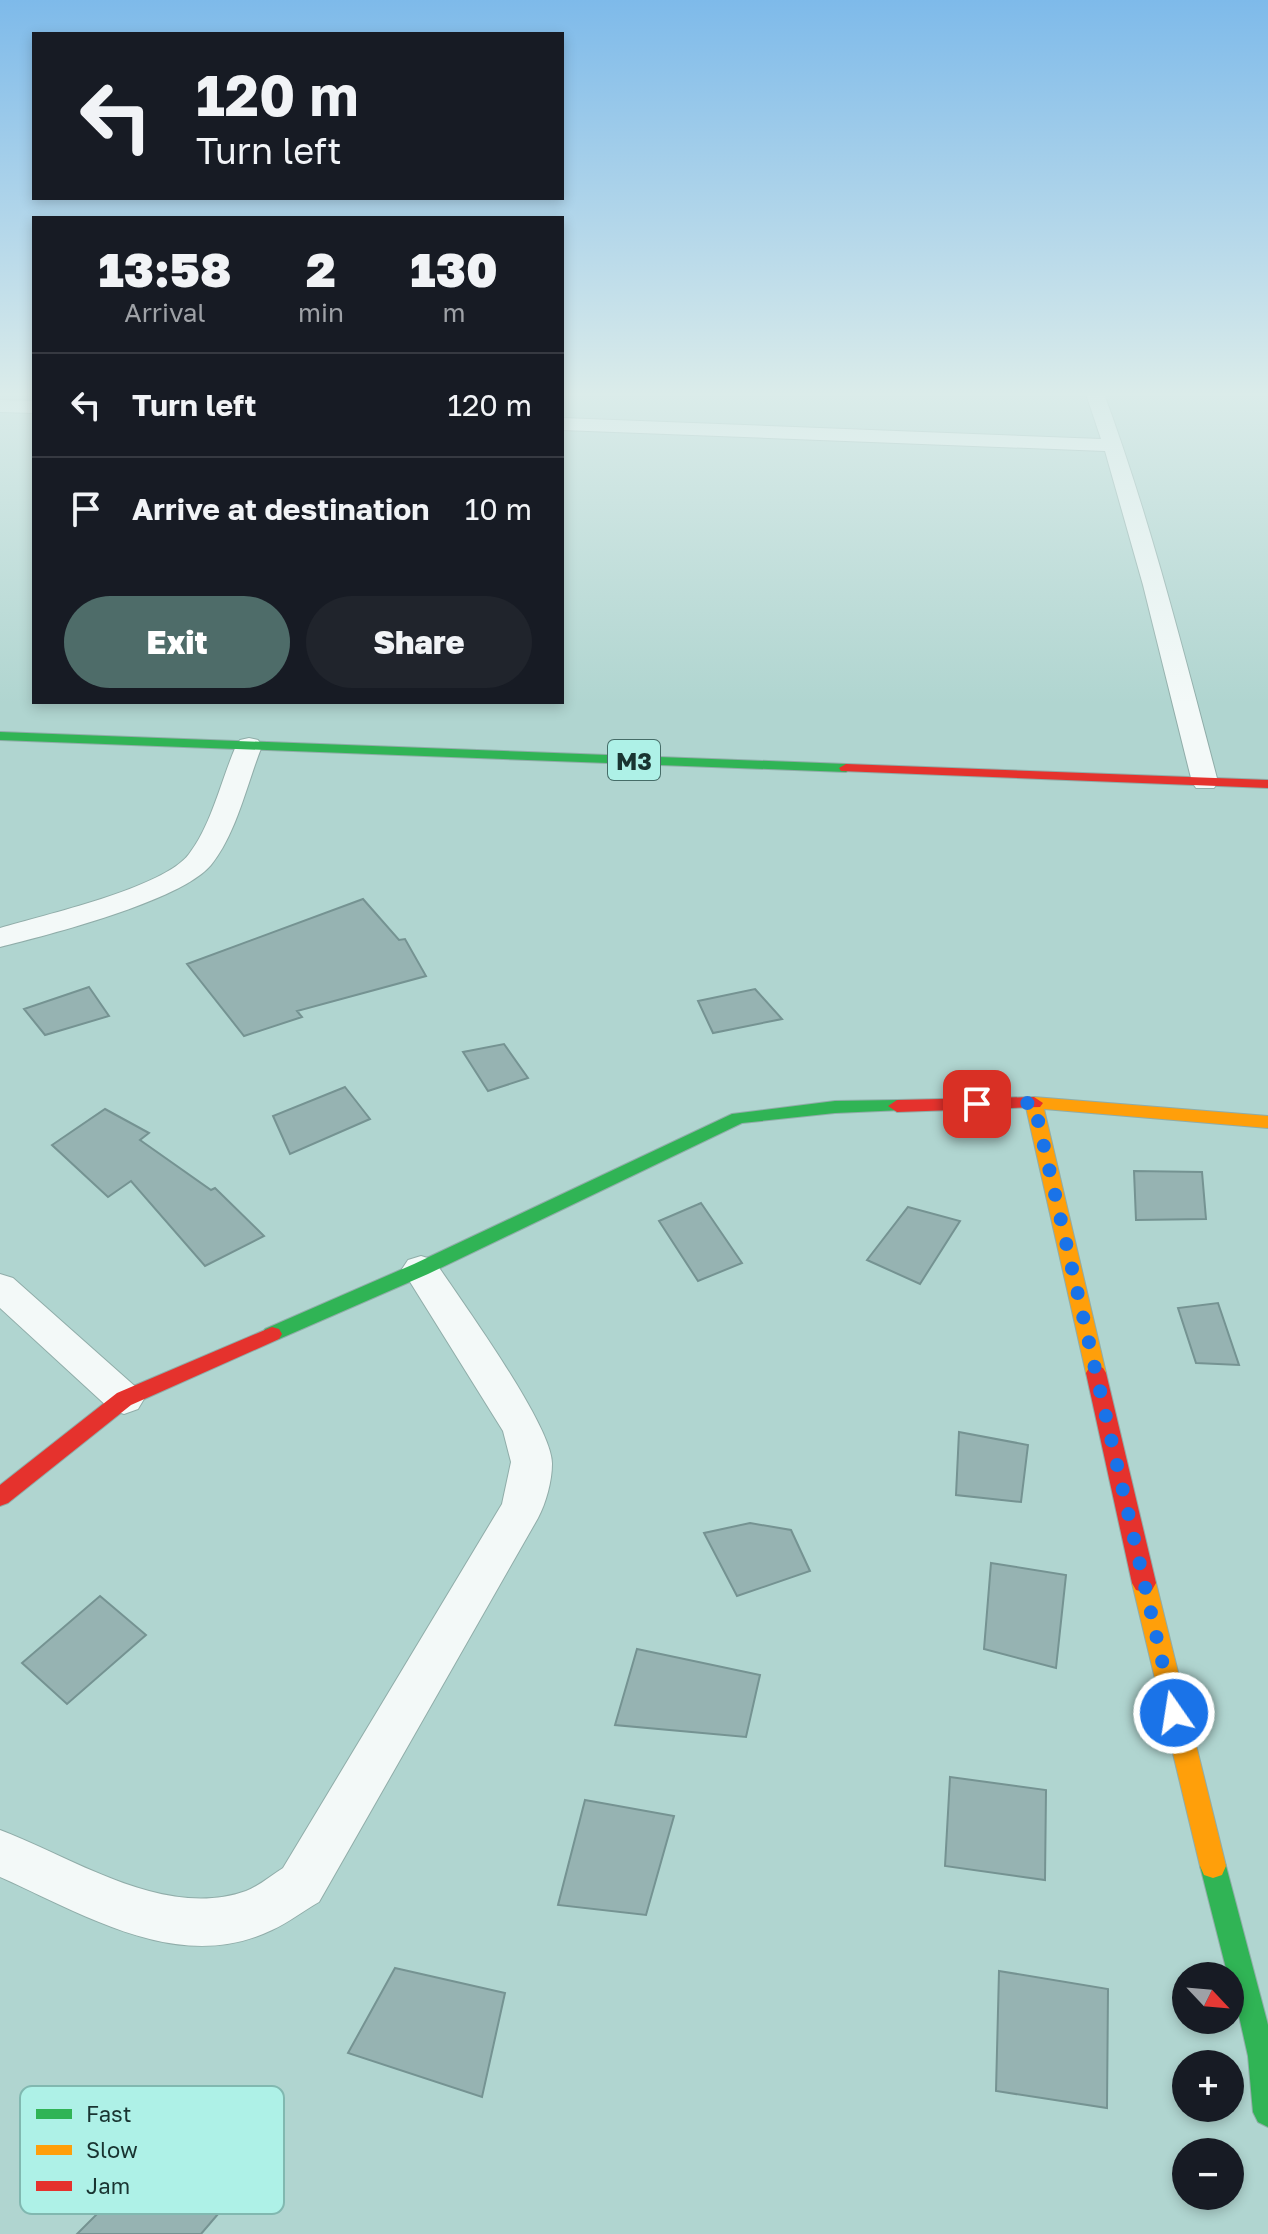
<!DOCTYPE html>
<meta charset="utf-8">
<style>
body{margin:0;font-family:"Golos Text",sans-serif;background:#20242c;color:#f1f3f6;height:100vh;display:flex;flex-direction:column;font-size:30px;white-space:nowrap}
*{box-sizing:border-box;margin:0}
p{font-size:26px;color:#9ea1a6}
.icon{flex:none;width:44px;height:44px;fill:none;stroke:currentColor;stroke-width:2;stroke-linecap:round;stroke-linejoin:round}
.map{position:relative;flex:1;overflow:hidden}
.drawer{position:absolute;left:32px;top:216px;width:532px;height:488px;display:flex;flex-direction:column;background:#171b24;border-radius:0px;box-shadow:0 4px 12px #0003}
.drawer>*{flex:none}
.top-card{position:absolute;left:32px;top:32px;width:532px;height:168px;border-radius:0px;box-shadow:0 4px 12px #0003;background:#171b24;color:#f1f3f6;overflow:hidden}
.needle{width:52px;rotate:116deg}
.buttons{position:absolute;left:1172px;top:1962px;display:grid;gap:16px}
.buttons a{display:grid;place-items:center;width:72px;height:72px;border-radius:50%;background:#171b24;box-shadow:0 4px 12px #0003;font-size:40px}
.pin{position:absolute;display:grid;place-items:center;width:68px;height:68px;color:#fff;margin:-34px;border-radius:16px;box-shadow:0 4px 12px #0006}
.me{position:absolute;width:88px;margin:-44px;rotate:347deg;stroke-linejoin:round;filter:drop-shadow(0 0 6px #0008)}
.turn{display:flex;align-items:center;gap:28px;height:168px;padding:0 32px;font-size:36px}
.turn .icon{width:104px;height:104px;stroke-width:2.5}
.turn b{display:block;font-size:56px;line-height:68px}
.eta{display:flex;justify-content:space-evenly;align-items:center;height:136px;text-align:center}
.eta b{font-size:48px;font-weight:800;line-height:56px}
.cta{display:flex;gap:16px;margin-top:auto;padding:16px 32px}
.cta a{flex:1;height:92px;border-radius:48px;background:#4e6c69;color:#fff;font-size:32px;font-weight:800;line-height:92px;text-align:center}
.cta a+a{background:#20242c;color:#f1f3f6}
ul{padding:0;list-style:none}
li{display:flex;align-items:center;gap:24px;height:104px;padding:0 32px;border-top:2px solid #363941}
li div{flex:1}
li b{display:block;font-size:30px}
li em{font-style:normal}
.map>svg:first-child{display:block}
.building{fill:#96b3b2;stroke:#759392;stroke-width:2}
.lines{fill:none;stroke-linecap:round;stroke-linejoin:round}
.street-casing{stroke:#90ada9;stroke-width:2}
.fast-casing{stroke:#90ada9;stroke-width:2}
.slow-casing{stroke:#90ada9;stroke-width:2}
.jam-casing{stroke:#90ada9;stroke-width:2}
.street{fill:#f3f9f8;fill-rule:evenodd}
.fast{fill:#30b455;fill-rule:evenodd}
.slow{fill:#ff9f0a;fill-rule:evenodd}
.jam{fill:#e5322d;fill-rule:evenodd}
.route{stroke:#1a73e8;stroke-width:14;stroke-dasharray:0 25.2}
.labels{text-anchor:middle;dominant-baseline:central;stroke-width:7;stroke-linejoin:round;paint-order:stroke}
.shield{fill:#aef1e7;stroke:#466d68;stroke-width:2}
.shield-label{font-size:24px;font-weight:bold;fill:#193431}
.key{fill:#aef1e7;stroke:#81b8b0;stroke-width:2}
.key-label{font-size:22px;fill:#193431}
</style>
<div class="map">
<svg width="1268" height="2234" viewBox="0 0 1268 2234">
<rect width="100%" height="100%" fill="#b0d5d0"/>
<path class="building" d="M363,899L399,940L405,939L426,976L297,1011L302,1017L244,1036L187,964Z
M89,987L109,1016L45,1035L24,1009Z
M755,989L782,1019L713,1033L698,1001Z
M504,1044L528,1078L488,1091L463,1052Z
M345,1087L370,1119L290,1154L273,1116Z
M105,1109L149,1133L140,1140L211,1190L215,1188L264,1236L205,1266L131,1181L108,1197L52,1145Z
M1134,1171L1202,1172L1206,1219L1136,1220Z
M701,1203L742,1263L698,1281L659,1221Z
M908,1207L960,1221L920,1284L867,1260Z
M1218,1303L1239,1365L1196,1363L1178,1308Z
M959,1432L1028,1445L1021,1502L956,1495Z
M750,1523L791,1530L810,1571L737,1596L704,1533Z
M991,1563L1066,1575L1056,1668L984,1649Z
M100,1596L146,1635L67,1704L22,1663Z
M637,1649L760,1675L746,1737L615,1725Z
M950,1777L1046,1790L1045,1880L945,1866Z
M585,1800L674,1816L646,1915L558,1905Z
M395,1968L505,1993L482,2097L348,2053Z
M999,1971L1108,1989L1107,2108L996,2091Z
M166,2145L230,2200L201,2234H77Z"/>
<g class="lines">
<g class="street-casing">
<path id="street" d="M1085,391H1103C1150,518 1183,650 1218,782L1214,788H1196L1192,782L1143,585L1105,451L562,430V418L1101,439Z
M0,400L34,401V413L0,412Z
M249,738L258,740L262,746C247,783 237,833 211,865C181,901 48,935 0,947V928C43,915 164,888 189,854C212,824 221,780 236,746L240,740Z
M421,1256L434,1260C459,1298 553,1426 552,1464C552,1481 546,1503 538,1518L319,1902C303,1911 288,1923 272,1930C179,1975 84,1914 0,1877V1830C74,1858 165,1920 246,1891C259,1886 272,1875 283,1868L502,1504L511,1462L503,1431L402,1269L408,1260Z
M0,1274L13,1278L138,1389L144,1399L138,1409L124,1414L110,1409L0,1308Z"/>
</g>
<g class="fast-casing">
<path id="fast" d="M0,732L846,764L853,768L846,772L0,740Z
M897,1100L903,1102L906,1106L903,1110L835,1113L742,1123L428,1274L279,1339H265L262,1334L265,1329L414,1264L732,1114L835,1101Z
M1213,1854L1222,1857L1226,1866L1268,2025V2127L1258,2122L1253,2112L1248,2056L1230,1976H1228L1200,1866L1204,1857Z"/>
</g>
<g class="slow-casing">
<path id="slow" d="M1034,1097L1268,1116V1128L1044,1109L1106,1373L1103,1378H1089L1086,1373L1025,1103Z
M1144,1574L1152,1576L1156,1583L1226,1866L1222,1875L1213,1878L1204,1875L1200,1866L1132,1583L1136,1576Z"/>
</g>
<g class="jam-casing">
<path id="jam" d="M846,764L1268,780V788L841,771L839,768Z
M1034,1097L1043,1103L1040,1107L897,1112L888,1106L897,1100Z
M272,1327L279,1329L282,1334L279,1339L131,1405L8,1503L0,1506V1485L117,1393Z
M1096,1365L1103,1368L1106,1373L1156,1583L1152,1590L1144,1592L1136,1590L1132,1583L1086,1373L1089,1368Z"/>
</g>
<use href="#street" class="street"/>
<use href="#fast" class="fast"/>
<use href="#slow" class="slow"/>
<use href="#jam" class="jam"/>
</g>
<linearGradient id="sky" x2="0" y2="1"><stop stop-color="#7ebaea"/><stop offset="0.56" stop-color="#dbecea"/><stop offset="1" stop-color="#dbecea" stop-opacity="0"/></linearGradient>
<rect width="1268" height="704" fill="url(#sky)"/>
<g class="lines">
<path class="route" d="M977,1104L1034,1103L1174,1713"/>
</g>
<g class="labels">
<rect class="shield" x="608" y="740" width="52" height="40" rx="6"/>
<g class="shield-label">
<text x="634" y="760">M3</text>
</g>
</g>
<rect x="20" y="2086" width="264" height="128" rx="12" class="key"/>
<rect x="36" y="2109" width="36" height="10" fill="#30b455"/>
<rect x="36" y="2145" width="36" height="10" fill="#ff9f0a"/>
<rect x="36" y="2181" width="36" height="10" fill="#e5322d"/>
<g class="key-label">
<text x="86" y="2122">Fast</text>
<text x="86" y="2158">Slow</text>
<text x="86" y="2194">Jam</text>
</g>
</svg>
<div class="buttons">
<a><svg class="needle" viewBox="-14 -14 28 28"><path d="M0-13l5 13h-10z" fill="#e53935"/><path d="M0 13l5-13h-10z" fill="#9ea1a6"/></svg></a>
<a>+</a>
<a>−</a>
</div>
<div class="pin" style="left:977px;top:1104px;background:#d93025"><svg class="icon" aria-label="arrive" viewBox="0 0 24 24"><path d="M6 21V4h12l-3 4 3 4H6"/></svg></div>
<svg class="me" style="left:1174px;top:1713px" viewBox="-20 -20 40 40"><circle r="17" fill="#1a73e8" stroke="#fff" stroke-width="3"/><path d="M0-11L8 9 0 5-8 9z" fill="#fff"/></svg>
<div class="top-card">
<div class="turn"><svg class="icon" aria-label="left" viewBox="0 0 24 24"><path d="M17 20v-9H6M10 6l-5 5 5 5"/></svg><div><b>120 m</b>Turn left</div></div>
</div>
<section class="drawer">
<div class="eta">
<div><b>13:58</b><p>Arrival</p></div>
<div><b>2</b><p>min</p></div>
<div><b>130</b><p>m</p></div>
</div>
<ul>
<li><svg class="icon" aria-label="left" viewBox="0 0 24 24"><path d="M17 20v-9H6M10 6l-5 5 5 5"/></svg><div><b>Turn left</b></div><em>120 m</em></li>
<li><svg class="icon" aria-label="arrive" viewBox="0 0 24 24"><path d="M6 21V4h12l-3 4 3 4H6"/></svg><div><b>Arrive at destination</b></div><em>10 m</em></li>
</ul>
<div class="cta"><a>Exit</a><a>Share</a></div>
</section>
</div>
